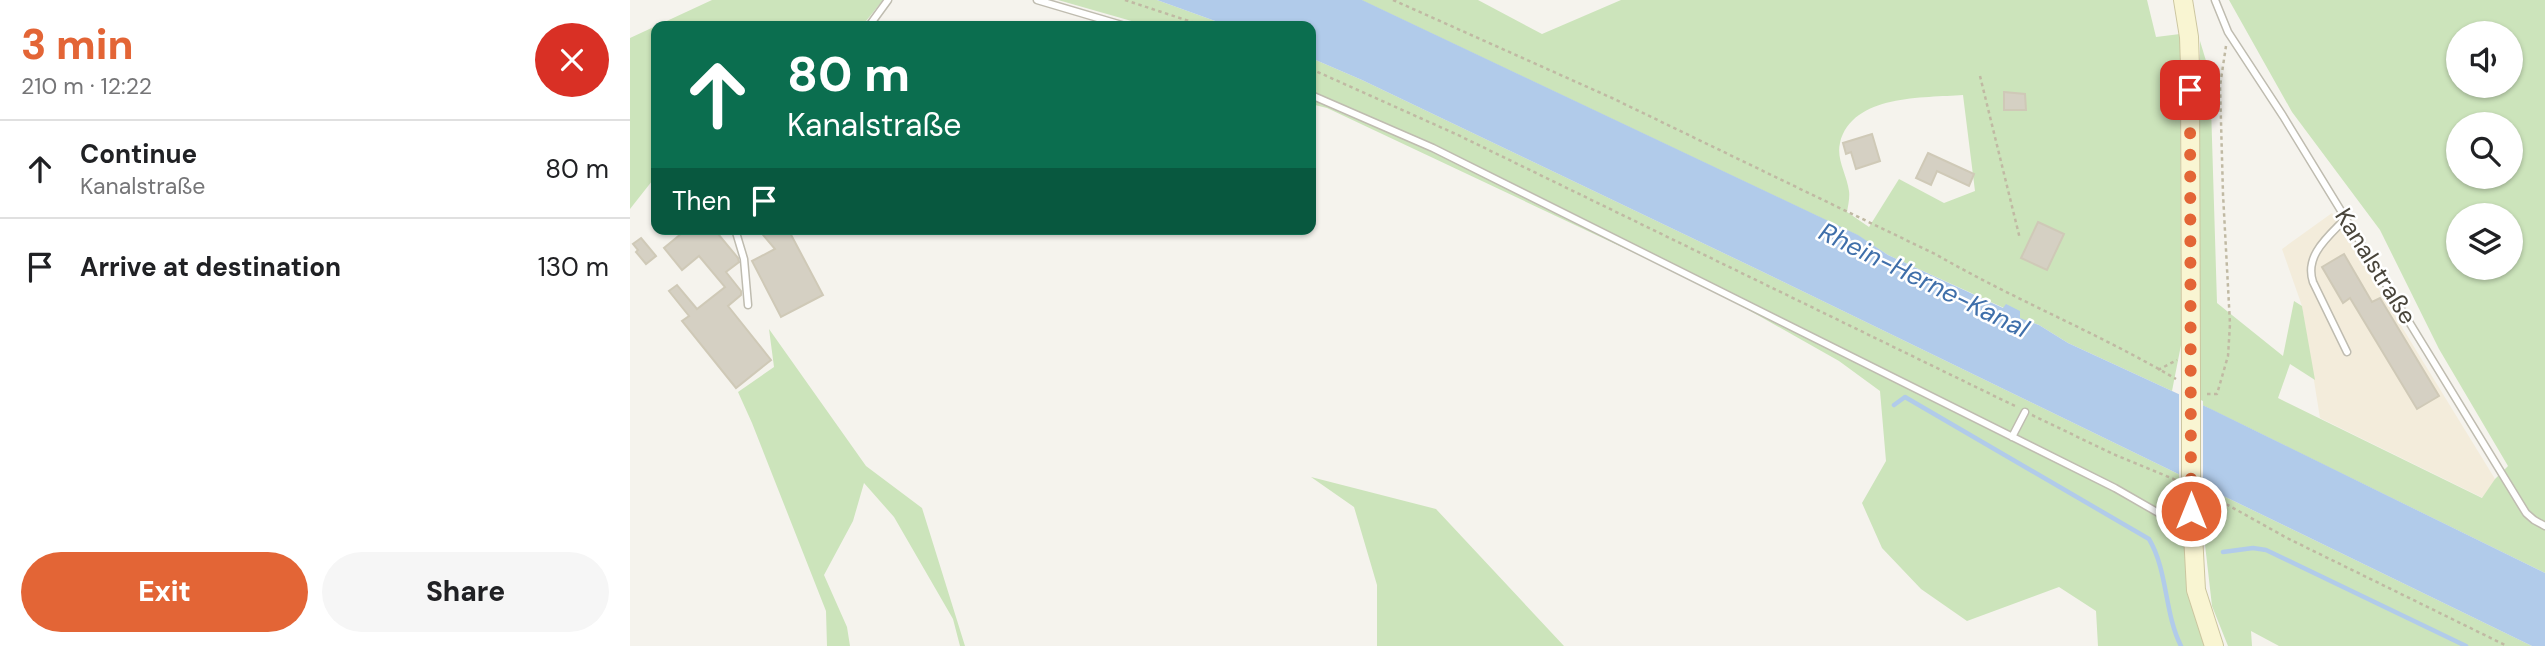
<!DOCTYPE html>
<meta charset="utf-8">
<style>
body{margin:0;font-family:"DM Sans",sans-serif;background:#f6f6f6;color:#202124;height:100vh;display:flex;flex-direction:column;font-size:26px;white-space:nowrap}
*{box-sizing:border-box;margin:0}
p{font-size:23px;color:#757577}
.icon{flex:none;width:38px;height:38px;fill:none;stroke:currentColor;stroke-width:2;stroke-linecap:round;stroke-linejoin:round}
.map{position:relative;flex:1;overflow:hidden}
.sheet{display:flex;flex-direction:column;background:#fff;width:630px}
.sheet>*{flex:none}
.guide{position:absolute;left:21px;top:21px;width:665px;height:214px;border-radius:14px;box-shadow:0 2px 5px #0004;background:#0b6e4f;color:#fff;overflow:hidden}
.buttons{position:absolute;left:1816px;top:21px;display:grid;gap:14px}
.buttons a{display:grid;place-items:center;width:77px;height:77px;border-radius:50%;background:#fff;box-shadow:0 2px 5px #0004;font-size:35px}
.pin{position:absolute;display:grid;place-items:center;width:60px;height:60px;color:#fff;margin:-30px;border-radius:14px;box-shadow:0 4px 10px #0006}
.me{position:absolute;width:77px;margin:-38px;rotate:0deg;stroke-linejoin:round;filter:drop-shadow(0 0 5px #0008)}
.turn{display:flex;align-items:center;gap:24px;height:147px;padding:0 21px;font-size:32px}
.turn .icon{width:91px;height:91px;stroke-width:2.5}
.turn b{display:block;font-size:49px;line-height:60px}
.then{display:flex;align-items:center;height:66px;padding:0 21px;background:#0003;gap:14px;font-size:26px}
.round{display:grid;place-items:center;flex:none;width:74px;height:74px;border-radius:37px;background:#f6f6f6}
.overview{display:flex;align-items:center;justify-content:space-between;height:119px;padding:0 21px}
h1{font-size:42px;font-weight:800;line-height:52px;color:#e36536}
.cta{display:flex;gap:14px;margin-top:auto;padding:14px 21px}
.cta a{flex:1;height:80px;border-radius:42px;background:#e36536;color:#fff;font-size:28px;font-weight:800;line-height:80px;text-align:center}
.cta a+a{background:#f6f6f6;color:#202124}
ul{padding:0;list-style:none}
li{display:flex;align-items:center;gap:21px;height:98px;padding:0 21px;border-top:2px solid #e0e0e0}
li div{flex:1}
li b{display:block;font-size:26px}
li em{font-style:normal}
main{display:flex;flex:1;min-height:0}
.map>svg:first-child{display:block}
.commercial{fill:#f3ecdb}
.green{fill:#cce4bb;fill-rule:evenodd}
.water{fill:#b1cbea}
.pier{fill:#f5f3ed}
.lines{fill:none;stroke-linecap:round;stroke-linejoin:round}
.stream{stroke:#b1cbea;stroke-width:4.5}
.building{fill:#d5d0c3;stroke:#cfc9b7;stroke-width:2}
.service-casing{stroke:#bfbcb0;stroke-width:9}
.secondary-casing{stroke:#ccc6a0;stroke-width:20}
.path{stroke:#c0b9a3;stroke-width:2.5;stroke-dasharray:3.5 3.5;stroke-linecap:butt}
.service{stroke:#fff;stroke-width:6}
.secondary{stroke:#f9f5d2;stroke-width:18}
.secondary-bridge-casing{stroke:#ccc6a0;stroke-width:20;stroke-linecap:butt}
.secondary-bridge{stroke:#f9f5d2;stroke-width:18}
.route{stroke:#e36536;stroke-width:12;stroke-dasharray:0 21.6}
.labels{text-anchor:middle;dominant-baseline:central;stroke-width:5;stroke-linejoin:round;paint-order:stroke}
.street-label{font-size:24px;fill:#49453b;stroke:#fff}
.water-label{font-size:26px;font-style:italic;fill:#3f6faa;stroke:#fff}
</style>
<main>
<section class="sheet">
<div class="overview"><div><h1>3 min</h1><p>210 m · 12:22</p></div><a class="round" style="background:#d93025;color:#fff"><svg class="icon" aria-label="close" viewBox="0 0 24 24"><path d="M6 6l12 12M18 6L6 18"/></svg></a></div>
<ul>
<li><svg class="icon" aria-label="ahead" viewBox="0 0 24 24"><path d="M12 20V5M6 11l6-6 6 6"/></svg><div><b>Continue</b><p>Kanalstraße</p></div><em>80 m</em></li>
<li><svg class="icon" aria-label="arrive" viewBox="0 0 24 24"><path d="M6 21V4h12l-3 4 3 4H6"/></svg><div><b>Arrive at destination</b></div><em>130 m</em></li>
</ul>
<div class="cta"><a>Exit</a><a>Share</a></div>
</section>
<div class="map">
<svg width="1915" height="646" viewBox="0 0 1915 646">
<rect width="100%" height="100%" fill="#f5f3ed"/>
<path class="commercial" d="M1702,213L1865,479L1853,498L1690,418L1672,306L1652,249Z"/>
<path class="green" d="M82,0H253L232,26H26V176L0,209V38Z
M428,0H527L599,26H519Z
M731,0H848L912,34L991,0H1517L1526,37L1550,34L1551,345L1542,391L1438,343L1409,325L1389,318L1374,308L1258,255L1227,235ZM1333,95L1345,191L1314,203L1269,179L1239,227L1217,212C1218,206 1220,198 1219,191C1217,175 1206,159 1210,143C1222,94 1294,98 1333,95Z
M1599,0H1915V573L1570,404V41L1580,74L1587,303L1653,356L1664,301L1672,306L1685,380L1660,364L1648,398L1852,498L1865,479L1878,466L1809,349L1750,230L1662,112ZM1829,33H1881V86H1829ZM1829,124H1881V177H1829ZM1829,215H1881V268H1829Z
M681,58L732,80L1131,271L1902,646H1649L1621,631L1622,646H1598L1582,606L1573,527L1562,526L1583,646H1468L1466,611L1429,587L1337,621L1291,589L1252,548L1232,503L1256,461L1250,391L1209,361L1085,291L697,108L681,104Z
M139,329L236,466L292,508L335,646H330L323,619L264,517L234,483L223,521L194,575L217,627L220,646H197L196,611L122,423L108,392L144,367Z
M681,477L806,509L934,646H747V585L724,507Z"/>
<path class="water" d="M527,0H732L1228,235L1258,255L1373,308L1376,304L1390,311V318L1409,325L1438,343L1581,409L1915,573V646H1902L1131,271L732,80L681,58V26H599Z"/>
<path class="pier" d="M1549,390L1573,401V490L1549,478Z"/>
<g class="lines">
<path class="stream" d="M1264,405L1275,397L1519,539C1538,571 1534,612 1551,646
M1593,552L1623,548L1636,550L1836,646"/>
</g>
<path class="building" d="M1374,92L1395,94L1396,110H1374Z
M1242,134L1250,161L1226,169L1221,152L1216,154L1213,143Z
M1298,153L1344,174L1339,186L1307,171L1301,185L1286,178Z
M1408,222L1434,234L1417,270L1391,258Z
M57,229H84L108,258L109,262L96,272L111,291V295L98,306L141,360L106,388L52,321L59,316L39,291L47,285L67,309L95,287L69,256L52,270L34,248Z
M128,229H158L193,295L151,317L122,261L145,249Z
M11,238L26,256L16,264L6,252L8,250L3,244Z
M1714,254L1742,302L1750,298L1809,396L1787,409L1720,298L1713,303L1692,267Z"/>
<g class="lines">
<g class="service-casing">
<path id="service" d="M407,0L495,26
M1585,0L1598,32L1653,116L1896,513L1904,520L1915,526
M239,26L258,0
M681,95L803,148L1485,488L1546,523L1559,525
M1716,218C1699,236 1674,255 1683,282L1717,352
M105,229L114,259L118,305
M1382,437L1395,412"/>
</g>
<g class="secondary-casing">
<path id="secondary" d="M1553,0L1559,37L1560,67L1561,378
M1561,497L1566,590L1584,646"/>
</g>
<path class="path" d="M495,0L574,26
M763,0L982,98L1307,255C1385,300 1468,333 1546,379
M681,69L828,135L1387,407
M1350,76L1390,239
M1528,370L1547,360
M1577,394H1587L1598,356L1600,324L1593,194L1590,86L1596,46
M1402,415L1483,454L1546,480
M1578,494L1657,538L1877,646
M1577,518H1587L1595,503"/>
<use href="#service" class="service"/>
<use href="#secondary" class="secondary"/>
<g class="secondary-bridge-casing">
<path id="secondary-bridge" d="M1561,378V497"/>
</g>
<use href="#secondary-bridge" class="secondary-bridge"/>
</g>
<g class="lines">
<path class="route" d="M1560,90L1561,511"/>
</g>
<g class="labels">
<g class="street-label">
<text transform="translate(1746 266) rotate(58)">Kanalstraße</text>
</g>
<g class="water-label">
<text transform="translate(1294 280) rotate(26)">Rhein-Herne-Kanal</text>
</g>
</g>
</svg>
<div class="buttons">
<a><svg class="icon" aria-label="sound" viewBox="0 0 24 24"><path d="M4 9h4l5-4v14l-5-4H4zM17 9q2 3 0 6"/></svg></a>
<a><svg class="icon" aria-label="search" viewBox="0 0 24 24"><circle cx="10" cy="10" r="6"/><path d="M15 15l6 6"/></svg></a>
<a><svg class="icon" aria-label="layers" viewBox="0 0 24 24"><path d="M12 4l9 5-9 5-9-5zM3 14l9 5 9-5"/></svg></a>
</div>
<div class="pin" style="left:1560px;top:90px;background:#d93025"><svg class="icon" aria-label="arrive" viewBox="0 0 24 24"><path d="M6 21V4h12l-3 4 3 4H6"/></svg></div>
<svg class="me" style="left:1561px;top:511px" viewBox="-20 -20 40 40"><circle r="17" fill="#e36536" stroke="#fff" stroke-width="3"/><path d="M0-11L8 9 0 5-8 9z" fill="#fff"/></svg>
<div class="guide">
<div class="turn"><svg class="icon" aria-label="ahead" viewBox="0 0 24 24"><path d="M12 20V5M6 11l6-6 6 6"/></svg><div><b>80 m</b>Kanalstraße</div></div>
<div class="then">Then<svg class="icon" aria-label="arrive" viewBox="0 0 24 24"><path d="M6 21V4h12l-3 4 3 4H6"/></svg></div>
</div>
</div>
</main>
